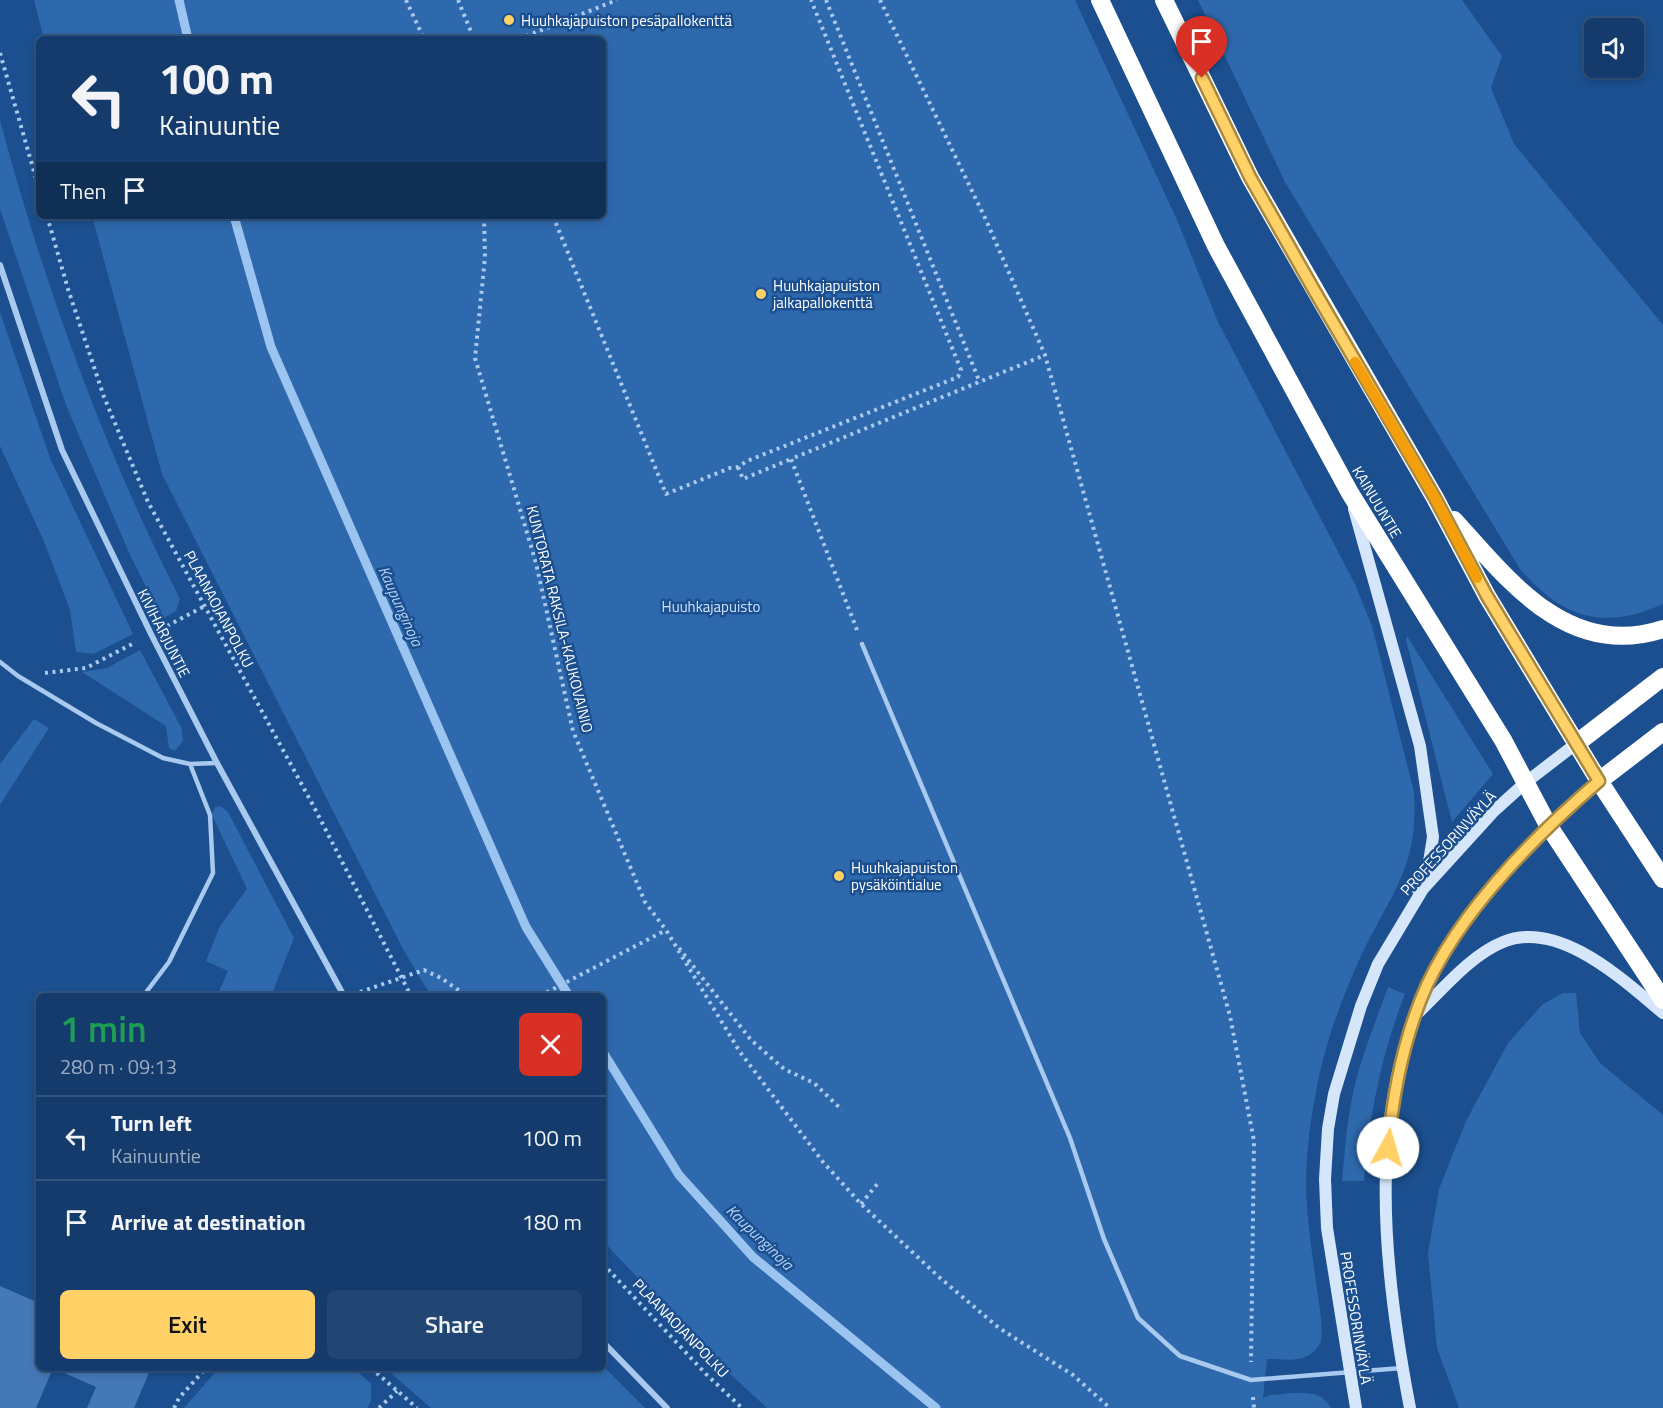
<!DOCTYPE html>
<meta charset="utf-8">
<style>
body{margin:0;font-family:"Titillium Web",sans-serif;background:#214673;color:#f1f3f6;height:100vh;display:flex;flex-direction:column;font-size:22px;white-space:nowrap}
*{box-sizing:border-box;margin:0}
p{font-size:20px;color:#9dadc1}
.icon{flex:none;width:33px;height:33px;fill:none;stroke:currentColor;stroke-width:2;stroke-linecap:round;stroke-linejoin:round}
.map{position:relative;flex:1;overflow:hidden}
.details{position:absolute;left:36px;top:993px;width:570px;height:378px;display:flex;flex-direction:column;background:#143b6b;border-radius:9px;box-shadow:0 3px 9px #0003,0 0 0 2px #33557e}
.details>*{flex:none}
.hud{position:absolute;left:36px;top:36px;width:570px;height:183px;border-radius:9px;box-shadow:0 3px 9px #0003,0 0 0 2px #33557e;background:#143b6b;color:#f1f3f6;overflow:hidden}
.tools{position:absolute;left:1584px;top:18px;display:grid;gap:12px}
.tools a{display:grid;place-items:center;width:60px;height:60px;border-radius:9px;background:#143b6b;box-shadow:0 3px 9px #0003,0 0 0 2px #33557e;font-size:30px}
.pin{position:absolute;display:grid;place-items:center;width:51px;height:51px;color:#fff;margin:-62px -26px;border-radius:50% 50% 50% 0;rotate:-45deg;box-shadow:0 0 6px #0007}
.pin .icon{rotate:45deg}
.me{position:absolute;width:66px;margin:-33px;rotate:6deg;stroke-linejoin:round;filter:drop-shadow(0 0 4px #0008)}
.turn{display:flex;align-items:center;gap:21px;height:126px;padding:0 24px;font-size:27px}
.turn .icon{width:78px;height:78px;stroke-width:2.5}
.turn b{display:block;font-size:42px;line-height:51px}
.then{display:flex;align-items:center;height:57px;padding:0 24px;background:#0003;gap:12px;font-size:22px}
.round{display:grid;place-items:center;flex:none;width:63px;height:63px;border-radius:9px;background:#214673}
.overview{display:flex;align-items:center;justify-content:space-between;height:102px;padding:0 24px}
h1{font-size:36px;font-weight:600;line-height:45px;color:#1e9e55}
.button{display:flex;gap:12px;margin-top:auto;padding:12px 24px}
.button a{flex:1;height:69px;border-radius:9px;background:#ffd166;color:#111;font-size:24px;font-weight:600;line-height:69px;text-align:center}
.button a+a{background:#214673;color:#f1f3f6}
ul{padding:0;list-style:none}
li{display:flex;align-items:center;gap:18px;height:84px;padding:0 24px;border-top:2px solid #33557e}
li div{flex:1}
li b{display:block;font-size:22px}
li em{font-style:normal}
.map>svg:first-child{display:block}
.green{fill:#2e69ad}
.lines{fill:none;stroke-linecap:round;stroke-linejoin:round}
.stream{stroke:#9cc4f0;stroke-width:9}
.building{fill:#4478b7}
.path{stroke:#a9c9ee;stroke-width:4;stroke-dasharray:3 4.5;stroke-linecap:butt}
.lane{stroke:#a9c9ee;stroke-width:4.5}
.street{stroke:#a9c9ee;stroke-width:6}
.secondary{stroke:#d6e6fa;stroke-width:12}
.highway{stroke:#fff;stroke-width:18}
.route-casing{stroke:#a68842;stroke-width:15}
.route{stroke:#ffd166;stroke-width:10}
.slow{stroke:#f59e0b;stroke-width:10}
.poi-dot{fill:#ffd166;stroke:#1b4f8f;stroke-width:2}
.labels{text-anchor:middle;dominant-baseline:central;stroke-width:5;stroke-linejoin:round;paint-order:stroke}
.poi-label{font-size:15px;fill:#fff;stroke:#1b4f8f;text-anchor:start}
.street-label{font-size:15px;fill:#fff;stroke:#1b4f8f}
.park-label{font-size:15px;fill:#cfe3fa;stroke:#1b4f8f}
.water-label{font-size:16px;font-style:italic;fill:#b5d3f5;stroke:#1b4f8f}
</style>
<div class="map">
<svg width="1663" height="1408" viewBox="0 0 1663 1408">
<rect width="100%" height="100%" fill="#1b4f8f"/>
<path class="green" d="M34,0H1075L1178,222L1218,322L1355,584L1372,626L1414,792C1419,869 1390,894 1360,958C1341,1000 1324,1046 1316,1092C1309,1128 1304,1168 1307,1205C1309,1236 1314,1266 1318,1296C1320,1311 1323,1326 1321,1341C1310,1365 1289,1359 1267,1359L1263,1398L1270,1395C1292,1394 1320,1386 1331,1408H767L716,1361L603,1241V996H431L404,951L162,474L92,216H603V39H44Z
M1198,0H1462L1502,56L1491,88L1514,144L1663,325V604C1602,631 1563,618 1520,569L1285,182Z
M0,120C44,285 103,447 180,599L176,611L162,619L130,555L66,405L0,209Z
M0,312L50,458L133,634L93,654L76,652L70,610L43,539L0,446Z
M1407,636L1493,774L1452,822L1406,640Z
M140,650L182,729L183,741L175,751L169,748L166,726L82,672L107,668Z
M34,719L49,728L0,805V764Z
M220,806L228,812L294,938L271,996H250L238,990L235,996H217L228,971L206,961L220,926L247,889L212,815L215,807Z
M1388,987L1405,994C1381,1055 1369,1116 1364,1181H1342C1345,1150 1347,1119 1354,1089C1362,1054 1376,1021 1388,987Z
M1563,993H1576L1580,1033L1600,1063L1663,1115V1408H1459L1437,1348L1428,1253L1439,1189L1466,1121L1508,1043L1543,1004Z
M603,1366L645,1408H431L385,1368H603Z
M219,1368H354L371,1384V1401L367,1408H184Z"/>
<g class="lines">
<path class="stream" d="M179,0L188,39
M234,216L271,347L526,927L569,996
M603,1052L679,1175L753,1257L936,1408"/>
</g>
<path class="building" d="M0,1286L39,1303V1368H151L134,1408H87L96,1387L53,1368L36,1408H0Z"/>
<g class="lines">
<path class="path" d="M406,0L424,39
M458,0L474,39
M826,0L980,383
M880,0L986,220L1045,355L1230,1016L1254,1141L1251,1362
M519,39L617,0
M0,53L39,189
M47,216L68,289L104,397L148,502L314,807L411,996
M484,216L485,257L475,358L536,563L573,731L645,902L666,930L740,1052L823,1162L861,1204L939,1277L999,1328L1073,1375L1110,1408
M553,216L666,494L730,468L738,467L747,461L958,377L961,370L811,0
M738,467L743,479L791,459
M167,626L203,607
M857,630L791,459L1045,355
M45,673L86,668L136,642
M679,948L751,1040L784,1069L814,1083L842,1110
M360,992L424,970L441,978L467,996
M540,996L666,930
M861,1204L878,1183
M603,1264L706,1374L742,1408
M371,1368L417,1408
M1253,1397L1254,1408
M174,1408L179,1398L206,1368
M379,1408L397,1391"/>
<path class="lane" d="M862,644L1070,1138L1104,1239L1138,1318L1180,1356L1251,1380L1402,1368
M0,662L18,676L96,723L163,758L190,764L217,763
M108,994L144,995L169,962L213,873L210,815L190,764"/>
<path class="street" d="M0,265L62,450L151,634L217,763L344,996
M603,1342L667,1408"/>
<path class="secondary" d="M1354,509L1420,746L1433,837L1429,862L1418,890
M1419,1012C1444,988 1471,955 1503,942C1559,919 1623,980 1663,1013
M1356,1408L1327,1228L1325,1179L1328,1129L1334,1094L1361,1006L1378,964L1423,889L1494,811L1525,783L1577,743
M1410,1408C1382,1263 1364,1099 1438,964C1474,897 1541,831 1599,781"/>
<path class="highway" d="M1100,0L1216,246L1350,493L1503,740L1548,825L1663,1000
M1164,0L1250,177L1435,498L1487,596L1599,781L1663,879
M1454,520C1509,581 1569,660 1663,629
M1577,743L1663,677
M1599,781L1663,732"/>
</g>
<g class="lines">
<g class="route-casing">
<path id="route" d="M1202,78L1250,177L1314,290L1435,498L1487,596L1599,781C1535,836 1463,908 1427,985C1404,1036 1393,1093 1388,1148"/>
</g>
<use href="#route" class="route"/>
<path class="slow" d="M1355,362L1435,498L1477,578"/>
</g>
<g class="poi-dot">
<circle cx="509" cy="20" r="6"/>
<circle cx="761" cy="294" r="6"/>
<circle cx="839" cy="876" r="6"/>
</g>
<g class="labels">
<g class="poi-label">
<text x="521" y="20">Huuhkajapuiston pesäpallokenttä</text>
<text x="773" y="285">Huuhkajapuiston<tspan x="773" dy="17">jalkapallokenttä</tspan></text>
<text x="851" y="867">Huuhkajapuiston<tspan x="851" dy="17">pysäköintialue</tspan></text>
</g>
<g class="street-label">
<text transform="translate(1377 502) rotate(59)">KAINUUNTIE</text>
<text transform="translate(219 609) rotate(62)">PLAANAOJANPOLKU</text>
<text transform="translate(560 619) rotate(76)">KUNTORATA RAKSILA-KAUKOVAINIO</text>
<text transform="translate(164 633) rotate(63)">KIVIHARJUNTIE</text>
<text transform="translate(1448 843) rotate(-48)">PROFESSORINVÄYLÄ</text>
<text transform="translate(1356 1318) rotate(81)">PROFESSORINVÄYLÄ</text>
<text transform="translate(681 1328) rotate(46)">PLAANAOJANPOLKU</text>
</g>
<g class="park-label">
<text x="711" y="606">Huuhkajapuisto</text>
</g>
<g class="water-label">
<text transform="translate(401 606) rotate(66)">Kaupunginoja</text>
<text transform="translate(760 1237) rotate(44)">Kaupunginoja</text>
</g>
</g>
</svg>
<div class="tools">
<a><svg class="icon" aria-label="sound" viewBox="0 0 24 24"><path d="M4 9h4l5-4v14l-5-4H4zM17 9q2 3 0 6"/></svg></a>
</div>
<div class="pin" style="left:1202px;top:78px;background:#d93025"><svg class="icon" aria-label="arrive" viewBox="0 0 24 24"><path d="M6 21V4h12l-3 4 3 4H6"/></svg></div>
<svg class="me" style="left:1388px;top:1148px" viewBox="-20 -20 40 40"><circle r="19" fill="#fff"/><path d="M0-13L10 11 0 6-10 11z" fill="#ffd166"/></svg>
<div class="hud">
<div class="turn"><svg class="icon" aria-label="left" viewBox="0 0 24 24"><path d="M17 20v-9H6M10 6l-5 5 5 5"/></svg><div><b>100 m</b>Kainuuntie</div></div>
<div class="then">Then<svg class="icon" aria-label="arrive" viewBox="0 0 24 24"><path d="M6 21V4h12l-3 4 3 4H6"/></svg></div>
</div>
<section class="details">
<div class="overview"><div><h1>1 min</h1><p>280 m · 09:13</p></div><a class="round" style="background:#d93025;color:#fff"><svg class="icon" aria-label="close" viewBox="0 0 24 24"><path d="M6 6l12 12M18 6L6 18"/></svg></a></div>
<ul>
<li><svg class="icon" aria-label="left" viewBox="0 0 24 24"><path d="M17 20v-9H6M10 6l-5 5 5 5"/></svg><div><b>Turn left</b><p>Kainuuntie</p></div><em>100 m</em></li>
<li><svg class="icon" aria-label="arrive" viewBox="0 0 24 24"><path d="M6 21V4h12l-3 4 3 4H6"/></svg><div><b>Arrive at destination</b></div><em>180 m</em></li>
</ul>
<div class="button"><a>Exit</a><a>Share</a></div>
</section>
</div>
